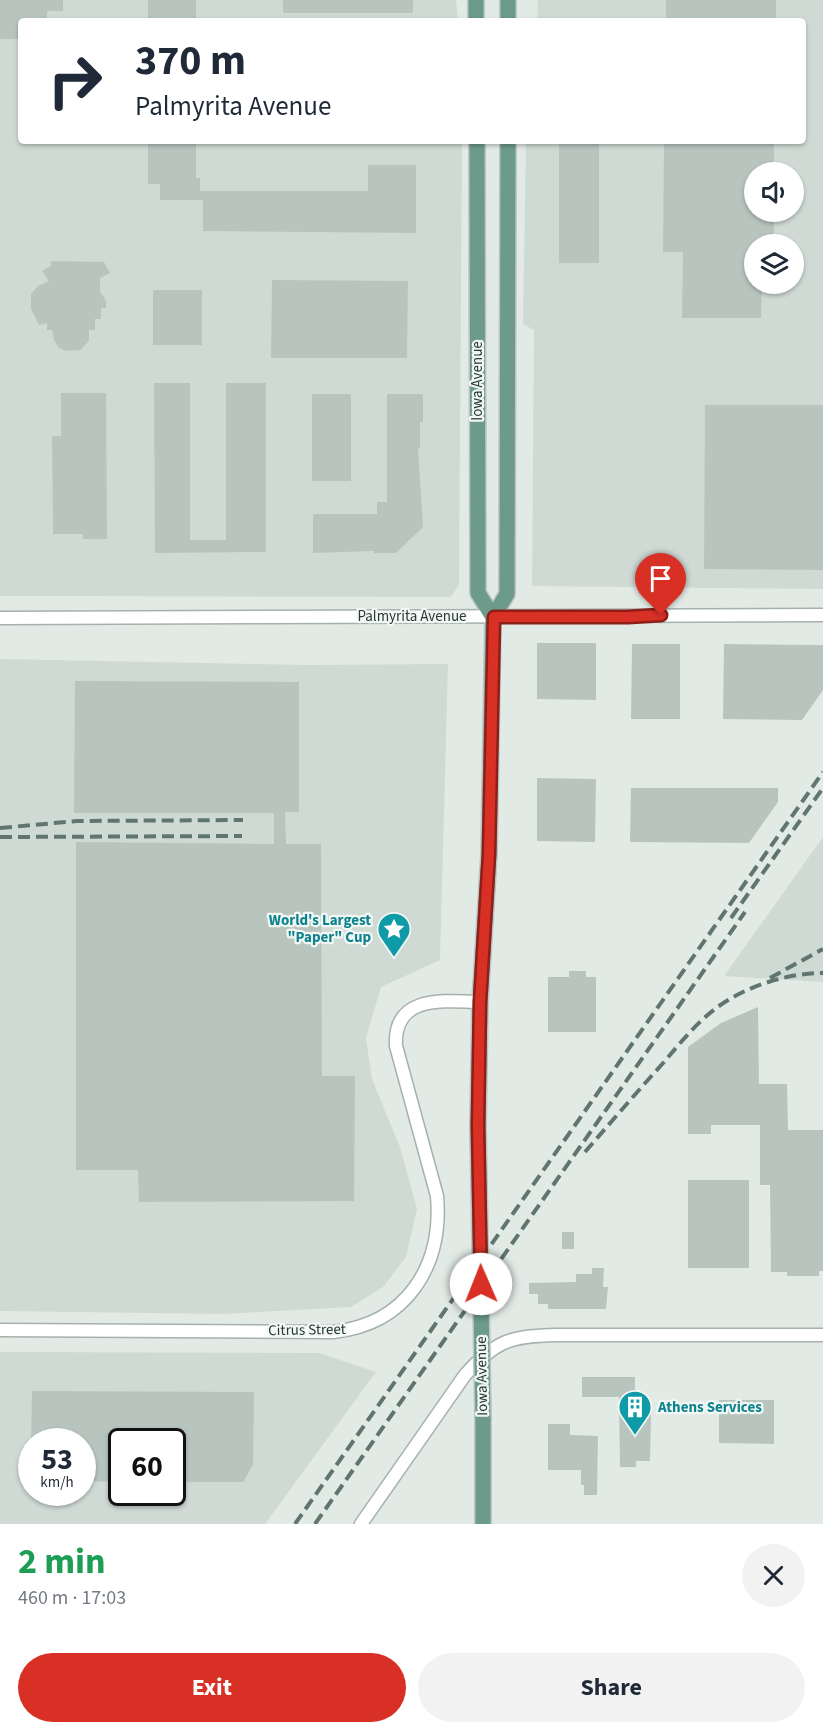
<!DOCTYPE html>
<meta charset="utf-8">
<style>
body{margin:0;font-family:"Source Sans 3",sans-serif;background:#f2f2f3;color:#1f2937;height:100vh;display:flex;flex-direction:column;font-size:22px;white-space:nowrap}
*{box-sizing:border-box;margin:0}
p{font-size:20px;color:#747a83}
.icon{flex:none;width:33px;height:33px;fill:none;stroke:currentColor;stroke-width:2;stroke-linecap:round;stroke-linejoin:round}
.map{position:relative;height:1524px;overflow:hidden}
.panel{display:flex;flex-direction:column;background:#fff;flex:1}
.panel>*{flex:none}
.banner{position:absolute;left:18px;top:18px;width:788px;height:126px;border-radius:6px;box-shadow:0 2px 4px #0004;background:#fff;color:#1f2937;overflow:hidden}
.controls{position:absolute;left:744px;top:162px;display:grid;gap:12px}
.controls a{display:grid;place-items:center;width:60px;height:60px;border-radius:50%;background:#fff;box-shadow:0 2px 4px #0004;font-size:30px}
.speed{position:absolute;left:18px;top:1428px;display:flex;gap:12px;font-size:30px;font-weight:700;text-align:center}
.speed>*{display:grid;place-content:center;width:78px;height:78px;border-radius:50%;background:#fff;box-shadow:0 2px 4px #0004;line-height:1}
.speed small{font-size:15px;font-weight:400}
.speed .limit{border:3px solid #111;border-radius:9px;background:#fff;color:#111}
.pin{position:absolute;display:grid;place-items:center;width:51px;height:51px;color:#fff;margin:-62px -26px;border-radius:50% 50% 50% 0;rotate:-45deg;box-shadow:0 0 6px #0007}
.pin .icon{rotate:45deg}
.me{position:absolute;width:66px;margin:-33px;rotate:359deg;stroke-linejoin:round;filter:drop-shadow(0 0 4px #0008)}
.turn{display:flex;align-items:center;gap:21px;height:126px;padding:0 18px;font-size:27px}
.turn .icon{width:78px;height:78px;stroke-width:2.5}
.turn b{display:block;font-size:42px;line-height:51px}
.round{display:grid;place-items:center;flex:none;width:63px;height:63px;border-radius:32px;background:#f2f2f3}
.summary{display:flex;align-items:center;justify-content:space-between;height:102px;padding:0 18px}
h1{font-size:36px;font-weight:700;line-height:45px;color:#1e9e55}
.action{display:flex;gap:12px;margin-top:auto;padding:12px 18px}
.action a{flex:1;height:69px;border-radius:36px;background:#d93025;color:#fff;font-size:24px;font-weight:700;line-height:69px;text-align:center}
.action a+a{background:#f2f2f3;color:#1f2937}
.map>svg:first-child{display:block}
.built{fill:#d0dad5;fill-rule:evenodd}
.building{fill:#b8c5bf}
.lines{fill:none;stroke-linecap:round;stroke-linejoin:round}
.minor-casing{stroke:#a5b1ac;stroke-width:15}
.major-casing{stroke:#bdc4c2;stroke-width:18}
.minor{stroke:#fff;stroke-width:12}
.major{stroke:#6c9b8b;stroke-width:15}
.rail{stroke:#5f756d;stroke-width:4;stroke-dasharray:12 6;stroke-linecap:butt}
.major-bridge-casing{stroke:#bdc4c2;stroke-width:18;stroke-linecap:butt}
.major-bridge{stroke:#6c9b8b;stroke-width:15}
.route-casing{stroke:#8d1f18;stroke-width:15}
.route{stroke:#d93025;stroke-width:10}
.labels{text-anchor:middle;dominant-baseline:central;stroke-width:4.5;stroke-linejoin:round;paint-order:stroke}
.street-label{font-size:15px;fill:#243932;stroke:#f2f7f4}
.culture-label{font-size:15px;font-weight:bold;fill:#0d838f;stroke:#f2f7f4;text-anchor:end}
</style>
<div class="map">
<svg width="823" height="1524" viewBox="0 0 823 1524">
<rect width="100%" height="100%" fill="#e2eae6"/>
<path class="built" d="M0,0H456L458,21H21V141H462L459,584L451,597L0,596Z
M538,0H823V589L532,586L534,330L523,324L526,141H802V21H537ZM754,172H794V212H754ZM754,244H794V284H754Z
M0,659L306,665L448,664L440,960L381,987L366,1038L372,1079L400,1147L417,1209L406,1257L383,1287L351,1307L222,1314L0,1311Z
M823,837V982L724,976Z
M0,1352L319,1353L376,1372L265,1524H0ZM32,1442H82V1492H32ZM122,1442H172V1492H122Z"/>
<path class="building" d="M0,0H63V11H47V21H21V39H0Z
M148,0H196V21H148Z
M283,0H413V13H283Z
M666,0H776V21H666Z
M148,141H196V178H200V191H368V165H416V233L203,231V200H160V184H148Z
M559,141H596L599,143V263H559Z
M664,141H774V172H754V212H763V219H774V244H754V284H762L761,318H682L683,252H663Z
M51,261L104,262L110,273L100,278V291L106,301V308H101V319H95V330H89V341L80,350L66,351L59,348L54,340L52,330H47V323L39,325L31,309V294L38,286L49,281L42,271L51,266Z
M272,280L408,281L407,358H271Z
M153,290H202V345H153Z
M154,383H190V540H226V383H266V552L155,553Z
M61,393H106L107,539H83V534H53L52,436H61Z
M312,394H351V481H312Z
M387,394H423V422H420V448H418L423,527L396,553H374V551L313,553V514H377V502H387Z
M705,405H823V570L704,569Z
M537,643H596V700L537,699Z
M632,644H680V719H631Z
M724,644L823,645V690L802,720L723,719Z
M75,681L299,682V812H285L286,844H321L322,1076H355L354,1201L139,1202L138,1170H76V842L274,844V813H74Z
M537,778L596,779L595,842L537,841Z
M631,788H778V802L749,843L630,842Z
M569,971H586V977H596V1032H548V977H569Z
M758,1007L759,1084H787L788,1130H823V1271H819V1276H787V1272H771L770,1185H760V1125H711V1134H688V1047L721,1023Z
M688,1180H749V1268H688Z
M562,1232H574V1249H562Z
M592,1268H604L603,1287H608L606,1309H548V1304H538V1294H529V1283L576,1282V1274H592Z
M582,1377H635V1414L651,1415L650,1461H636V1467H620L619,1397H582Z
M32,1391L254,1392L253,1465L243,1482H172V1442H122V1482L82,1481V1442H31Z
M719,1400H774V1444L719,1443Z
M548,1424H570V1435L598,1436L597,1495H584V1485H581V1470H548Z"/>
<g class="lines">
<g class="minor-casing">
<path id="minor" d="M0,618L823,615
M0,1330L333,1332C407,1324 443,1266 437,1196L396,1046C393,994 445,1001 480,1002
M361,1524L465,1375C496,1340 511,1336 557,1335H823"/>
</g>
<g class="major-casing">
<path id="major" d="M476,0V21
M508,21V0
M477,141L478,593L493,617
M478,1126L480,1002L489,854L493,617L507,594L508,141
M483,1524V1419"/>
</g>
<use href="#minor" class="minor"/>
<use href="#major" class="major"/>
<path class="rail" d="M0,828L77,821L243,820
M0,837L242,836
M731,918L823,788
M770,978L823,949
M585,1152C611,1122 637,1092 664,1062C681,1042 698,1021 719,1006C747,986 788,973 823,973
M295,1524L823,772
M315,1524L745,912"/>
<g class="major-bridge-casing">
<path id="major-bridge" d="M478,1126L483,1419"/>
</g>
<use href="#major-bridge" class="major-bridge"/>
</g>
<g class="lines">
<g class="route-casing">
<path id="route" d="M481,1284L478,1126L480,1002L489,854L494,617H628L661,615"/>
</g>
<use href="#route" class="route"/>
</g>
<defs>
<g id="sight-pin" transform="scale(1.725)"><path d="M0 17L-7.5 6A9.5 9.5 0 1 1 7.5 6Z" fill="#0f9aa8" stroke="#f2f7f4"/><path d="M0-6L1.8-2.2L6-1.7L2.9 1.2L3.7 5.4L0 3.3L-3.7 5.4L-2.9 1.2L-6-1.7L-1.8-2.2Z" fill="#fff"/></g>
<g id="building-pin" transform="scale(1.725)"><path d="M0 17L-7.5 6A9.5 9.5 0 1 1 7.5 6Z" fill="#0f9aa8" stroke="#f2f7f4"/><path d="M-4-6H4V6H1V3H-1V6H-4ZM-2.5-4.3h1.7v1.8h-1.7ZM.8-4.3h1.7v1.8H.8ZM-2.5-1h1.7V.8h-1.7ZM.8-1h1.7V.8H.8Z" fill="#fff"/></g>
</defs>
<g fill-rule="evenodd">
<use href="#sight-pin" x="394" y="929"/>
<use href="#building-pin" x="635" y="1407"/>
</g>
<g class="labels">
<g class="street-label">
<text transform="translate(477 381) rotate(-90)">Iowa Avenue</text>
<text x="412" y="616">Palmyrita Avenue</text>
<text transform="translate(307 1330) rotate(-1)">Citrus Street</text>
<text transform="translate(482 1376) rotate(-91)">Iowa Avenue</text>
</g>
<g class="culture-label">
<text x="371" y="920">World's Largest<tspan x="371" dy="17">"Paper" Cup</tspan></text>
<text x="658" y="1407" text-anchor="start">Athens Services</text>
</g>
</g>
</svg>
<div class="controls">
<a><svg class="icon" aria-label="sound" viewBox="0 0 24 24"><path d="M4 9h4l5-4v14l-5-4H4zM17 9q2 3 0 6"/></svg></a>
<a><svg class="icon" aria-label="layers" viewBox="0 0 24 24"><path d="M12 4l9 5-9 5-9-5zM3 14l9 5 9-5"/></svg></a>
</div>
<div class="speed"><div>53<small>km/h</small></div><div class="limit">60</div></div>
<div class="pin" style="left:661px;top:615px;background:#d93025"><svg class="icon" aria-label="arrive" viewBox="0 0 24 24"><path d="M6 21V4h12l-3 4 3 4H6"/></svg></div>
<svg class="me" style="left:481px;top:1284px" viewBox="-20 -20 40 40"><circle r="19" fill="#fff"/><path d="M0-13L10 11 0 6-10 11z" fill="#d93025"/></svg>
<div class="banner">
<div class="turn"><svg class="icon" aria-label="right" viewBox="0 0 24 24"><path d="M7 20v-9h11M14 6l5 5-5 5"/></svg><div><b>370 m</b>Palmyrita Avenue</div></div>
</div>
</div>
<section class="panel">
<div class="summary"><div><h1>2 min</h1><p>460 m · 17:03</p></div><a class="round"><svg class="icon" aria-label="close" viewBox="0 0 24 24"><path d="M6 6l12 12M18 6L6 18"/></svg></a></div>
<div class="action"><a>Exit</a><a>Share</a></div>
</section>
